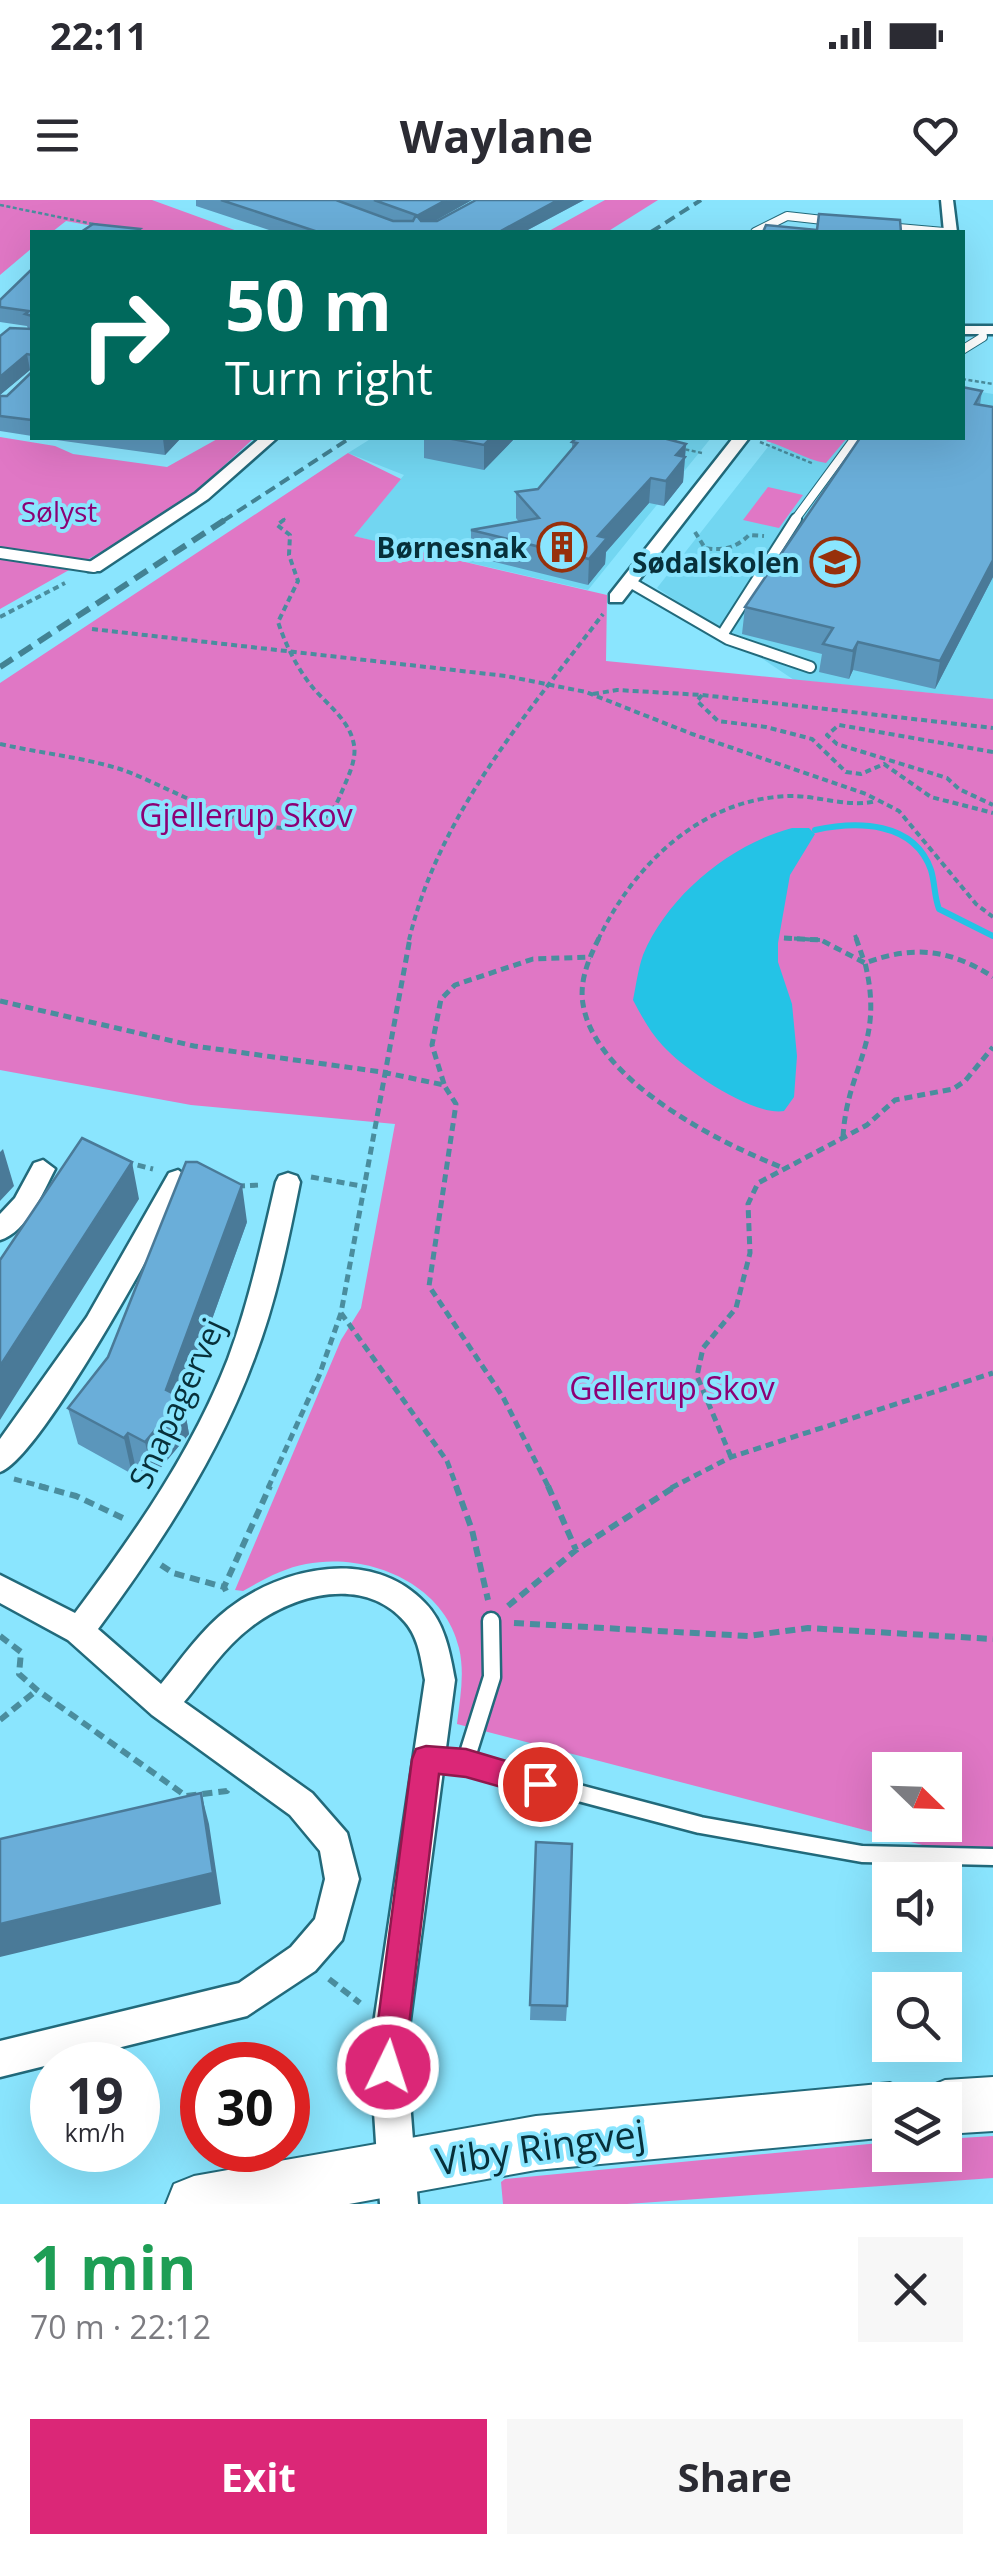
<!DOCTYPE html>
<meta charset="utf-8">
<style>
body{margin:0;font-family:"Open Sans",sans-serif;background:#f7f7f7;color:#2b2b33;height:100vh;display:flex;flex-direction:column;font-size:38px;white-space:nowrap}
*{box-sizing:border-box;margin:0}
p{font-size:32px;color:#7c7c81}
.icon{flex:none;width:55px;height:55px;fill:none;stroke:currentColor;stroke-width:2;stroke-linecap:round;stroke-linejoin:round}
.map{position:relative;height:2004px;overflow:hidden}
.panel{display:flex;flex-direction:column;background:#fff;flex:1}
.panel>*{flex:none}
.top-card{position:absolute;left:30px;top:30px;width:935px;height:210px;border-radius:0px;box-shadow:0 10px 40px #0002;background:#00695c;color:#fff;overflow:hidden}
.needle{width:65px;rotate:113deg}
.fabs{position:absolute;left:872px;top:1552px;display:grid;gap:20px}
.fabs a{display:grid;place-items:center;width:90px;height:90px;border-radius:0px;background:#fff;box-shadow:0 10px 40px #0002;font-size:50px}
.speed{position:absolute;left:30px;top:1842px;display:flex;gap:20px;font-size:50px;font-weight:700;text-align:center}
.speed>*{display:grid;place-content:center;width:130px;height:130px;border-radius:50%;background:#fff;box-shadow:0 10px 40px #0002;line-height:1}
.speed small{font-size:25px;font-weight:400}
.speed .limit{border:15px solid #d22;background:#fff;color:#111}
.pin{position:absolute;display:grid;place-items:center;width:85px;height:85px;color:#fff;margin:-42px;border:5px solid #fff;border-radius:50%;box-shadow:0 2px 10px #0007}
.me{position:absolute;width:110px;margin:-55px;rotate:4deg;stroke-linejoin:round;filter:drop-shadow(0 0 8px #0008)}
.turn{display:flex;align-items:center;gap:35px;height:210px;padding:0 30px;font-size:45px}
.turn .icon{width:130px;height:130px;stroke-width:2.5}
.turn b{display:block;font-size:70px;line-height:85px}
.round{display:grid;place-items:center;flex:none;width:105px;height:105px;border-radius:0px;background:#f7f7f7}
.overview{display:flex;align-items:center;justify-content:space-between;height:170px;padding:0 30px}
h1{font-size:60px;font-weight:700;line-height:75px;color:#1e9e55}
.primary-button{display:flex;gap:20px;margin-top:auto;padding:20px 30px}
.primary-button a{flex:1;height:115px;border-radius:0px;background:#db2777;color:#fff;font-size:40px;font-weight:700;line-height:115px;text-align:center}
.primary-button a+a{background:#f7f7f7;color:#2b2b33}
.status{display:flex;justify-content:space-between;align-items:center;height:70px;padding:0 50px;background:#fff;direction:ltr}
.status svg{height:28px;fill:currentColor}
header{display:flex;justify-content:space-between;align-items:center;height:130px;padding:0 30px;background:#fff;font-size:45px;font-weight:700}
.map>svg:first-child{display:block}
.built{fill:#72d6f1}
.green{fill:#e077c5;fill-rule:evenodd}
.water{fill:#24c3e6}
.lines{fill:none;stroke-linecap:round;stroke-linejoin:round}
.stream{stroke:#24c3e6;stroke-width:6}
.lane-far2-casing{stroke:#226a7b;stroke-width:10}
.lane-far1-casing{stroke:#226a7b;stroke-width:14}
.lane-casing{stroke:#226a7b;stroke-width:21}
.street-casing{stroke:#226a7b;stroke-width:5}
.secondary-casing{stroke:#226a7b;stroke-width:4}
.path-far3{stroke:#4a8d9e;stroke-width:2.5;stroke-dasharray:4 2.5;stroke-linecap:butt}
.path-far2{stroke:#4a8d9e;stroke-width:4;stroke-dasharray:6 4;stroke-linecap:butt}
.path-far1{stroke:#4a8d9e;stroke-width:5;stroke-dasharray:8 5;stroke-linecap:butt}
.path{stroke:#4a8d9e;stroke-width:6;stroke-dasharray:10 6;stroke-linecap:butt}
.lane-far2{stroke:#fff;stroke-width:8}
.lane-far1{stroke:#fff;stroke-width:10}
.lane{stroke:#fff;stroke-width:16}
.street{fill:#fff;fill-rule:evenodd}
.secondary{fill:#fff;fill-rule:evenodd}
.rail-far1{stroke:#428293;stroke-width:4;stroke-dasharray:11 6;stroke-linecap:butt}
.rail{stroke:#428293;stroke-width:6;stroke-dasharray:15 8;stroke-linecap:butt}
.wall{fill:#5b96bb}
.shaded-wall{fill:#4a7a98}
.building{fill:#6aaed9;stroke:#4a7a98;stroke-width:2.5}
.route{fill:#db2777;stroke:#8e194d;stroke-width:2.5}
.labels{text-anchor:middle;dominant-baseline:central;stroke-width:8;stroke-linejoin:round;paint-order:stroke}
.far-park-label{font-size:28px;fill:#8c0075;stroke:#8ae5fe}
.far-poi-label{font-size:28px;font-weight:bold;fill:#07303a;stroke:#8ae5fe;text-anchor:end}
.park-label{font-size:32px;fill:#8c0075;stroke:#8ae5fe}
.street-label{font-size:32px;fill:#07303a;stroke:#8ae5fe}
.near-street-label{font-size:38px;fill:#07303a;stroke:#8ae5fe}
</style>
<div class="status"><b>22:11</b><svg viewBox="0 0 49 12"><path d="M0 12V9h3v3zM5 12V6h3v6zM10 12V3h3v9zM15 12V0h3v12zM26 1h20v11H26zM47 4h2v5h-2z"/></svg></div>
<header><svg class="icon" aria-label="menu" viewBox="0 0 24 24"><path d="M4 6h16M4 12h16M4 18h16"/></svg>Waylane<svg class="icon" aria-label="heart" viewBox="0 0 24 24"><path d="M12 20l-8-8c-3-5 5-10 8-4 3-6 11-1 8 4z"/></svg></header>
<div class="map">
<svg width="993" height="2004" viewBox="0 0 993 2004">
<rect width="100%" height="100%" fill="#8ae5fe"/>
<path class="built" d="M963,189L993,194V499L794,480L657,388L775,238H962Z
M372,238H711L588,390L353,336L404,275L348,253Z"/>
<path class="green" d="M0,0H152L240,32H125L66,21L52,32H32V48L0,75Z
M605,0H658L607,32H547Z
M0,237L55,246L73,254L167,267L219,238H254L191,296L147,326L0,409Z
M769,238H847L826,263C803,259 788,247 766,241Z
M348,253L401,279L354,336L607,395L606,461L993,499V1648L930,1647L457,1524C460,1498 465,1474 459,1448C444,1383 368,1352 306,1364C284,1368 262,1380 243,1391L235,1390L341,1140L361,1108L395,924L191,905L0,870V483ZM890,1570H945V1625H890Z
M768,287L803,295L779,328L743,320Z
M993,1936V1978L627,2004H503L501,1982L505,1979L890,1942V1955H945V1939Z"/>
<path class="water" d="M792,628H809L815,634L790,675L778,743V762L792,804L797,856L794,897L784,911C752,916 685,870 663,846C650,832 642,817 633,800C636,786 638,769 643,755C668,695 731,644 792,628Z"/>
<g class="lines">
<path class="stream" d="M815,630C857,621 914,621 931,670C935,683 934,696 939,709L993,736"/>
<g class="lane-far2-casing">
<path id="lane-far2" d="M887,27L944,32
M755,32L787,16L832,21
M962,150L983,137L982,130
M794,321L855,238"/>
</g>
<g class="lane-far1-casing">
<path id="lane-far1" d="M0,353L94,367
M628,381L728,439L810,467
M722,435L796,319"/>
</g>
<g class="lane-casing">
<path id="lane" d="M429,1559L465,1563L700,1625L862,1654L993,1657
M465,1563L492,1477L491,1421"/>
</g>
<g class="street-casing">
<path id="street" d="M941,0H953L957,32H944Z
M962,126H993V134H962Z
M260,238H277L208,299L100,371H88V363L196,293Z
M733,238H749L622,402H610V394Z
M43,960L55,969C43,992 27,1032 0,1040V1014L15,998L34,963Z
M178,970L190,979C165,1028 41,1258 0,1272V1239L87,1117L169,973Z
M288,973L297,976L300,982C288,1042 276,1102 254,1159C218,1257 160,1345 98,1429L161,1484C182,1458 202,1429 228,1409C282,1367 372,1347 425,1403C445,1423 450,1453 455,1480L406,1850L418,2004H380L370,1850L425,1480C421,1460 419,1438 405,1422C364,1375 294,1394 251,1427C224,1447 205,1477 184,1502L312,1593L347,1633L359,1679L342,1740L315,1771L247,1816L0,1877V1841L239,1783L291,1747L315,1719L325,1679L320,1651L290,1615L152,1515L68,1440L0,1403V1375L75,1413C134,1334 192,1252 228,1159C249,1102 262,1042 276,982L279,976Z"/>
</g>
<g class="secondary-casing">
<path id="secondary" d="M993,1877V1931L945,1934V1900H921L926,1888L945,1880Z
M890,1883L909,1891L913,1900H890V1937L536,1970L349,2004H166L174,1984L194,1976L536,1916Z"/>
</g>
<path class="path-far3" d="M0,5L98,25
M962,179L993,184
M545,238H564
M760,242L814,264
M679,248L702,253
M282,321L286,318"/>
<path class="path-far2" d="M695,332L705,348C723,351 736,348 749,335L764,336
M0,417L65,383
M92,429L506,476L586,492L692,534L866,594L899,611L976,704L993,717
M593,494L617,490L702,495L993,528
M702,495L697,501L718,521L766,527L812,539L846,572L861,574L884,564L931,597L993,613
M0,544C40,553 81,557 120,569C173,586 308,675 340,596C346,581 357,561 354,545C350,521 329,506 314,489C298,470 286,446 278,422L298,381L289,355L290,335L277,325L285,319
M993,552L839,525L827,535L837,544L947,578L959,589L993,605
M855,735L857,740
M784,738L821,740
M409,740C439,614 527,514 603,414
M598,740C634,664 703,597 792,596C818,596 851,608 876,601"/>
<path class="path-far1" d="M599,738C589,758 579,781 583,804C595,881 721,944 786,969
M784,738L821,740L865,763
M856,738L864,761
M0,801L194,846L382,872L444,885L456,904L429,1086L503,1197L549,1288
M444,884L432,845L441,799L455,785L533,759L591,757
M843,937C847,866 885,844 865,763C913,745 950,749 993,777
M125,962L153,969
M311,977L367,987
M237,986L261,985
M341,1113L447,1261L457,1288
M731,1257L697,1176L703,1148L736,1108L750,1053L748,1004L758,983L867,925L895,900L953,889L965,881L993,847
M14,1279L48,1288
M268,1288L319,1176L341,1113L410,738
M671,1288L731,1257L993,1173"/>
<path class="path" d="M39,1286L76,1296L125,1319
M456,1286L472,1330L488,1400
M548,1286L576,1350
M161,1365L173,1373L224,1387
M226,1391L224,1387L270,1286
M508,1406L576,1350L676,1286
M514,1423L748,1436L808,1428L993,1439
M0,1436L21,1452L19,1474L37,1490L186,1596L227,1591L230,1587
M0,1520L37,1490
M329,1779L360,1803"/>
<use href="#lane-far2" class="lane-far2"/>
<use href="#lane-far1" class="lane-far1"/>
<use href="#lane" class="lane"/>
<use href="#street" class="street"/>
<use href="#secondary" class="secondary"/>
<path class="rail-far1" d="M651,32L701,0
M223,321L350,238"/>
<path class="rail" d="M0,467L226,319"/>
</g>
<path class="wall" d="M196,0H472L435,21L476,0H584L524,32H275L196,6Z
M32,69V236L0,231V196H7L32,170H30L0,195V136L28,129L27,126L0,122V100Z
M982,191L980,205L993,207V377L935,489L853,470L849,479L819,472L822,454L742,434L745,407Z
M42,238H181L165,255Z
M424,238H515L484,270L424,258Z
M576,238H679L676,241L686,244L683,282L664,306L649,303L606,352L605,364L588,385L471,356V330L519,322L516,318V292L538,289L572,249V242Z
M247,1022L183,1200L189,1234L153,1277L136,1269L132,1274L78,1244L68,1208Z
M536,1642L567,1806L566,1821L530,1820Z"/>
<path class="shaded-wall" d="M446,0H472L417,31V16Z
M558,0H584L524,32H499Z
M27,154L30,170L0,195V177Z
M164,238H181L165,255L163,239Z
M491,238H515L484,270V245Z
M686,244L683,282L664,306L666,281L676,255Z
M651,278L649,303L606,352L605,364L588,385L589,359L598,336Z
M993,360V377L935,489L940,461Z
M858,442L853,470L849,479L853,451Z
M3,949L14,986L0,1001V952Z
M132,962L139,999L0,1220V1166Z
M242,985L247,1022L183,1200L189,1234L153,1277L145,1242L166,1190Z
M128,1233L136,1269L132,1274L124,1238Z
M201,1593L209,1624L221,1704L0,1757V1724Z"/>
<path class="building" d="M221,0H336L393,21H413L416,15L374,0H446L417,16L421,21H437L476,0H558L499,32H318Z
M819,14L900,20L901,32H763L766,25L817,30Z
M93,24L140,29L136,32H81Z
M32,69V220L0,216V196H7L32,172V155L27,154L0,177V136L10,128L32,129V116L25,114L29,111L0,107V100Z
M962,187L982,191L975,204L993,207V360L940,461L858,442L853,451L823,444L833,428L745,407L860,238H962Z
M447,238H491L484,245Z
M576,238H663L686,244L676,255L685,257L666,281L651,278L598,336L607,338L589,359L471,330L539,318L516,292L538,289L577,243L572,242Z
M82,938L132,962L0,1166V1060Z
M186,962H197L242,985L166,1190L182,1198L145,1242L128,1233L124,1238L68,1208L108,1157Z
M201,1593L213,1673L0,1724V1639Z
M536,1642L572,1644L567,1806L530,1805Z"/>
<path class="route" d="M426,1546L466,1549L540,1571L551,1575L555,1584L551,1594L540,1598L466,1577L439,1574L404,1867L400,1878L388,1883L377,1878L372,1867L412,1559L416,1549Z"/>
<defs>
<g id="building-ring" transform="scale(2.5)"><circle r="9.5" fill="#8ae5fe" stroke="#97300b" stroke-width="1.5"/><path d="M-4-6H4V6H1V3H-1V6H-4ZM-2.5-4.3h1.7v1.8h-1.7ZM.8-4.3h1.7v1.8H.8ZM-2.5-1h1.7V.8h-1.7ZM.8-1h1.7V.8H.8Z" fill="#97300b"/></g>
<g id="school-ring" transform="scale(2.5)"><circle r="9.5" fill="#8ae5fe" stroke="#97300b" stroke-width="1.5"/><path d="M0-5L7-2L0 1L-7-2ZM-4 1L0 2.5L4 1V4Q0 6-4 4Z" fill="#97300b"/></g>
</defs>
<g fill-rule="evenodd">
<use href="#building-ring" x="562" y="347"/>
<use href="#school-ring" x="835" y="362"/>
</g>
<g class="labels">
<g class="far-park-label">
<text x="59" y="311">Sølyst</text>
</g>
<g class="far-poi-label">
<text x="527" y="347">Børnesnak</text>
<text x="800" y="362">Sødalskolen</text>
</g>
<g class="park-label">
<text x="246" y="614">Gjellerup Skov</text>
<text x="672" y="1187">Gellerup Skov</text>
</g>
<g class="street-label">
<text transform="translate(176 1203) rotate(-65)">Snapagervej</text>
</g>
<g class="near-street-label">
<text transform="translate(540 1946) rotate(-8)">Viby Ringvej</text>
</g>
</g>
</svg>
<div class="fabs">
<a><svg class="needle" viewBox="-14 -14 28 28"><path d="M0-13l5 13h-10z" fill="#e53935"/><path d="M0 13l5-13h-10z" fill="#7c7c81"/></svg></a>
<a><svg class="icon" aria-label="sound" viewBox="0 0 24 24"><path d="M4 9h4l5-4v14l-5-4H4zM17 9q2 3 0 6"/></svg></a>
<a><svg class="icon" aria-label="search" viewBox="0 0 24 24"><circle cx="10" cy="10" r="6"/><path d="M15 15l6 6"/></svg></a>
<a><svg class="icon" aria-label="layers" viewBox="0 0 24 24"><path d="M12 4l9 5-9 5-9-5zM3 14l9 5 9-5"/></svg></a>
</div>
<div class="speed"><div>19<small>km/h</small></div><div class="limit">30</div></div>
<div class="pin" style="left:540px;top:1584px;background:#d93025"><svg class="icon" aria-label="arrive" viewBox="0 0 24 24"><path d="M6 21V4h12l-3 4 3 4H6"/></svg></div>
<svg class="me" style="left:388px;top:1867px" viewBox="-20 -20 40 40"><circle r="17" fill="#db2777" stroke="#fff" stroke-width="3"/><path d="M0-11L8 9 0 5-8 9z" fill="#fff"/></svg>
<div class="top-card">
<div class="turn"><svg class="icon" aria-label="right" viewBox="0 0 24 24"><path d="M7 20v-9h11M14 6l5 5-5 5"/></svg><div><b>50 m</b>Turn right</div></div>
</div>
</div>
<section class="panel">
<div class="overview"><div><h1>1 min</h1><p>70 m · 22:12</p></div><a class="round"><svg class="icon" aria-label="close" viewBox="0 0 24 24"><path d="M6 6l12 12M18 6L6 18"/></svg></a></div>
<div class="primary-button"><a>Exit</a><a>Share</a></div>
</section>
